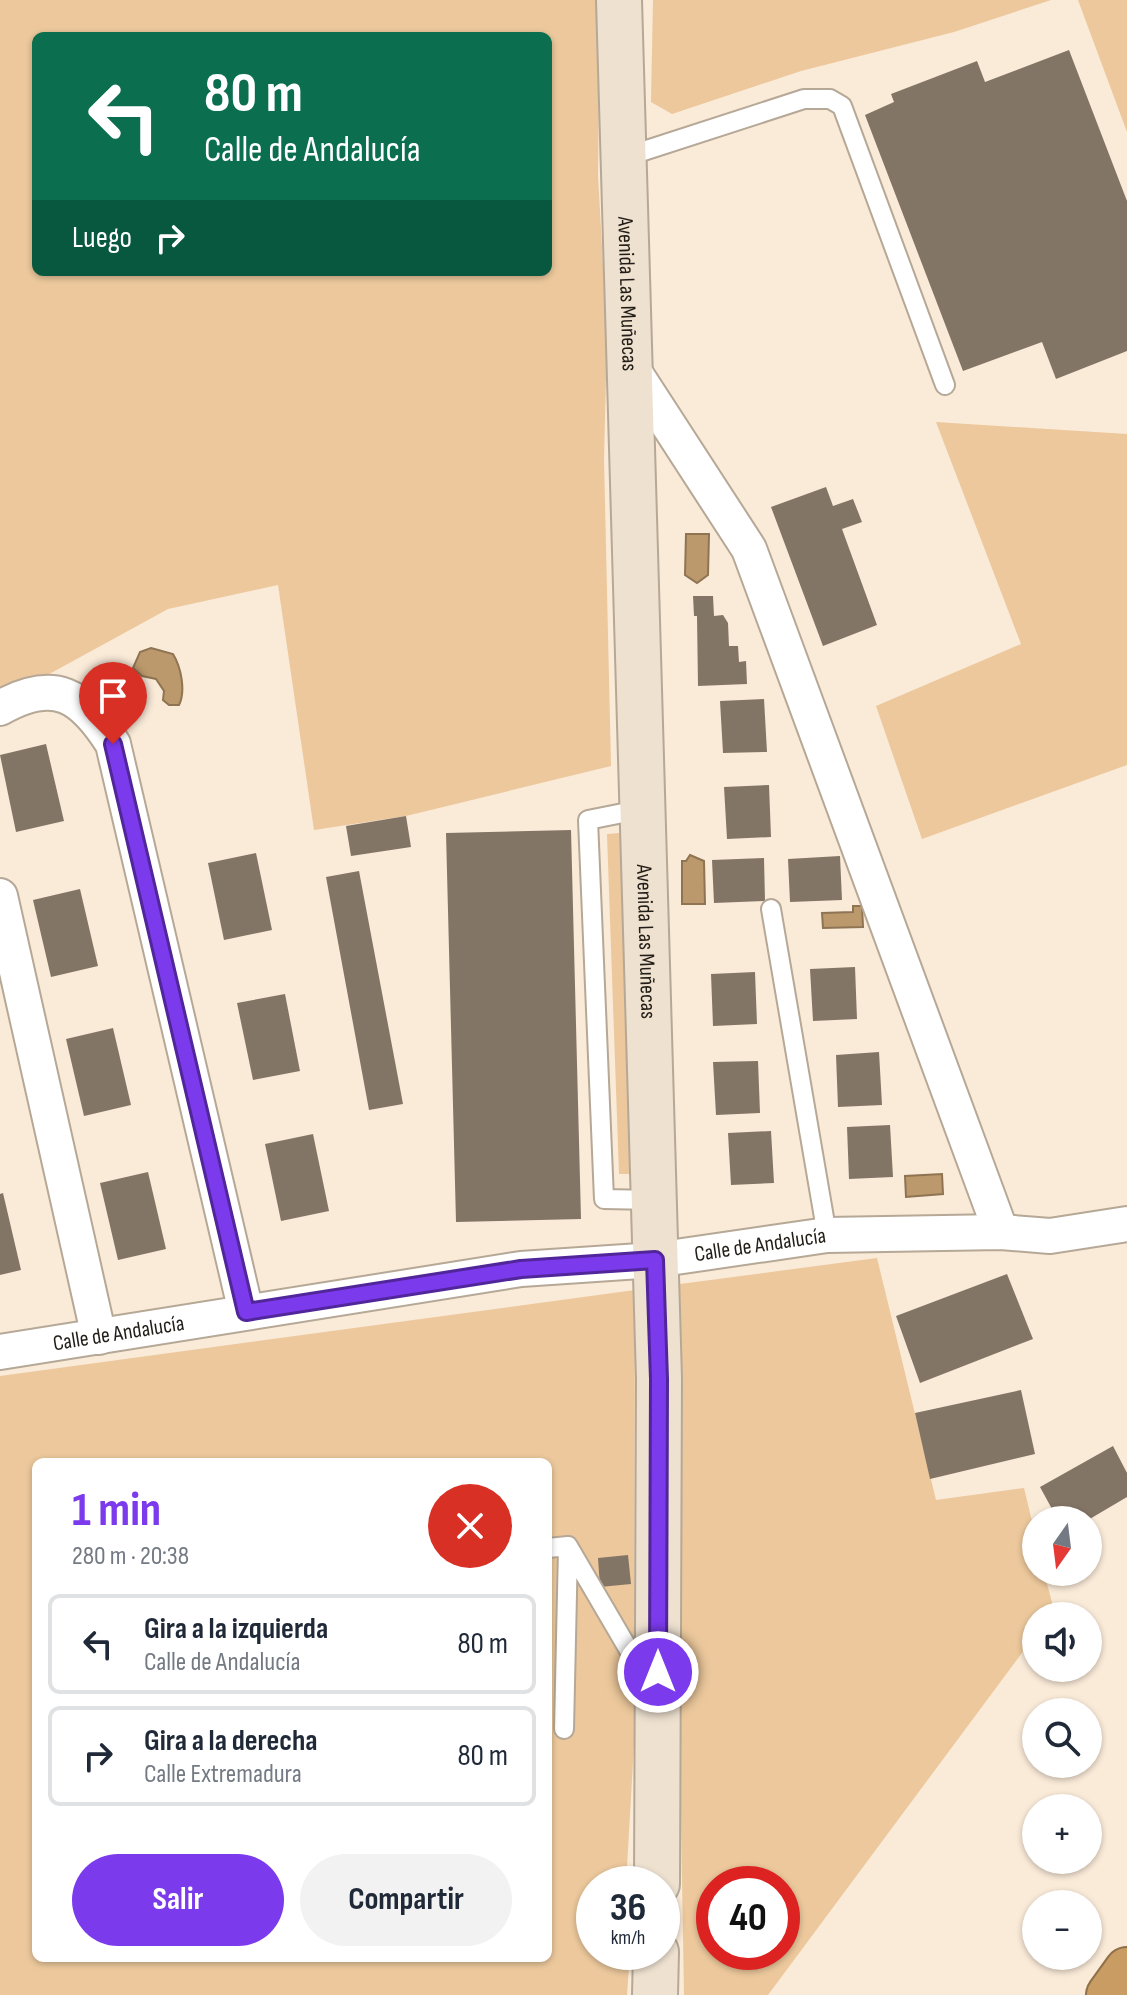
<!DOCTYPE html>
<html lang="es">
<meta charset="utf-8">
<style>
body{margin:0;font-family:"Sofia Sans Condensed",sans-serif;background:#f2f2f3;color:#1f2937;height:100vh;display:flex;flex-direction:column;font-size:30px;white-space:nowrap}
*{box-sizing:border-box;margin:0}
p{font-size:26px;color:#747a83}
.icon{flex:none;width:44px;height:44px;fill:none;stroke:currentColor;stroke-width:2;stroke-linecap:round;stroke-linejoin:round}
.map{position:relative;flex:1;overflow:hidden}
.side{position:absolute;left:32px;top:1458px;width:520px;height:504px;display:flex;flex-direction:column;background:#fff;border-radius:12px;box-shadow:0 2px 6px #0004}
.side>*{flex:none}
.hud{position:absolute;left:32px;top:32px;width:520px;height:244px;border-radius:12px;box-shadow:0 2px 6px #0004;background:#0b6e4f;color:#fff;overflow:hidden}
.needle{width:52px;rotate:194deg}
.buttons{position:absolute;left:1022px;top:1506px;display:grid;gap:16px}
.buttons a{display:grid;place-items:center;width:80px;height:80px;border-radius:50%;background:#fff;box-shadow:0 2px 6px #0004;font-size:40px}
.speed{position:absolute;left:576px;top:1866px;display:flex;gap:16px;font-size:40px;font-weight:700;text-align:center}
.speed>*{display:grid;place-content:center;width:104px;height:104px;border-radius:50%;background:#fff;box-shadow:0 2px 6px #0004;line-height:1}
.speed small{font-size:20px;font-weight:400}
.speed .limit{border:12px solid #d22;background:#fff;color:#111}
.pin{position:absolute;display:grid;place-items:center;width:68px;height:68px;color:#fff;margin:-82px -34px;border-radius:50% 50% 50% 0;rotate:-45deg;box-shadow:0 0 8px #0007}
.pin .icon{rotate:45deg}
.me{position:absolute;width:88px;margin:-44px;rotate:0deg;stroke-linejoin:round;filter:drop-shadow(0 0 6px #0008)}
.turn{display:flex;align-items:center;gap:28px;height:168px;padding:0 40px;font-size:36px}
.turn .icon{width:104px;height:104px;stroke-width:2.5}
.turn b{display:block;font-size:56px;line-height:68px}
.then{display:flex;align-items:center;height:76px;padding:0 40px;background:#0003;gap:16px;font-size:30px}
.round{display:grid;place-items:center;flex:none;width:84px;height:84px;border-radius:42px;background:#f2f2f3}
.overview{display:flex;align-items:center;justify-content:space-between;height:136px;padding:0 40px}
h1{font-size:48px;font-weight:700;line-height:60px;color:#7c3aed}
.primary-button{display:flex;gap:16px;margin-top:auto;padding:16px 40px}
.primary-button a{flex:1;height:92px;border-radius:48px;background:#7c3aed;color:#fff;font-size:32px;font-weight:700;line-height:92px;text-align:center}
.primary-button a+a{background:#f2f2f3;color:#1f2937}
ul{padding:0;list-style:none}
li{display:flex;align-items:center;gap:24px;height:100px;margin:0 16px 12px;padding:0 24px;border:4px solid #e0e1e3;border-radius:12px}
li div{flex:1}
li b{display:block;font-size:30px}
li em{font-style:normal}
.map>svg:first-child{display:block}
.green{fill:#ecc89c;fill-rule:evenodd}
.water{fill:#bc996c;stroke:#8e7452;stroke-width:2}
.building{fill:#837565}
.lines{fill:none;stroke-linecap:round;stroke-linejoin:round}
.lane-casing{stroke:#b6a896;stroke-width:22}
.street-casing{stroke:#b6a896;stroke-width:38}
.secondary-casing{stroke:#b6a896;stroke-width:48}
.highway-casing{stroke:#8e7048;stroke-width:48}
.lane{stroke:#fff;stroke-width:18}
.street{stroke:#fff;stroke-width:34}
.secondary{stroke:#eee1d0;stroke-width:44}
.highway{stroke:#c89c63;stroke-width:44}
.route-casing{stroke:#51269a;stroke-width:20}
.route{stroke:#7c3aed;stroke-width:14}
.labels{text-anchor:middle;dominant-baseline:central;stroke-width:8;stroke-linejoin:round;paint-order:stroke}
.street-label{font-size:22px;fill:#221d16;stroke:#fdfaf6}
</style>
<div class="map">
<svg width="1127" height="1995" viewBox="0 0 1127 1995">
<rect width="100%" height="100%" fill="#faead8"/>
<path class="green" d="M0,0H600L598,175L607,337L604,460L611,766L406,816L314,830L278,585L168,609L0,701ZM36,36H548V272H36Z
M653,0H1051L954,32L801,71L672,114L651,102Z
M1078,0H1127V132Z
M936,422L1127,434V765L922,839L876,706L1021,644Z
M620,833L631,1174H619L607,834Z
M877,1258L936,1500L1024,1488L1036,1538V1572H1044L1054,1610L1049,1616H1036V1634L768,1995H684L679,1704L680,1284ZM714,1884H782V1952H714Z
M635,1290L634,1745L626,1884H594V1952H630L627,1995H0V1376ZM36,1462H548V1958H36Z"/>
<path class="water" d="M686,534H709L708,575L697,583L685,575Z
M151,648L173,654C181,667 186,691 179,705H169L163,700L164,691L156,679L142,676L133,668L140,652Z
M690,855L704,861L705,904H682V861H686Z
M853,906H862L863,927L823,928L822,913L853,912Z
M942,1174L943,1194L906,1197L905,1176Z"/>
<path class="building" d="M1069,50L1127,201V351L1056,379L1042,342L963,371L865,115L894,102L891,94L977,61L985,82Z
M826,487L833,506L853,499L862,522L842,529L877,625L823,646L771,507Z
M693,596H713L714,616L723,615L728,623L729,646H738L739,662L746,661L747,684L698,686L697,616H694Z
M764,699L767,752L723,753L720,701Z
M46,744L64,821L16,832L0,755Z
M769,785L771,837L727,839L724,787Z
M406,816L411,847L351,856L346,826Z
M571,830L581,1219L456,1222L446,833Z
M256,853L272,930L224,940L208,863Z
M840,856L842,900L790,902L788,859Z
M764,858L765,901L714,903L712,860Z
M359,871L403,1104L369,1110L326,877Z
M80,889L98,966L51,977L33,900Z
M855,967L857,1019L813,1021L810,969Z
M755,972L757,1024L713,1026L711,974Z
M285,994L300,1071L253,1080L237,1003Z
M113,1028L131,1105L84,1116L66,1039Z
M879,1052L882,1105L838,1107L836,1055Z
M758,1061L760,1113L716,1115L713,1062Z
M890,1125L893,1177L849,1179L847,1127Z
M771,1131L774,1183L731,1185L728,1133Z
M313,1134L329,1211L281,1221L265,1144Z
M148,1172L166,1249L118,1260L100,1183Z
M3,1193L21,1270L0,1275V1194Z
M1007,1274L1033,1339L920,1383L896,1316Z
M1021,1390L1035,1454L930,1479L915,1413Z
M1113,1446L1127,1473V1497L1088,1520H1058L1040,1487Z
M628,1555L631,1584L600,1587L598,1558Z"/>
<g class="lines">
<g class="lane-casing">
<path id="lane" d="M625,157L804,99H830L842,106L945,385
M643,809L588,820L604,1199L654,1200
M771,909L827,1235
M548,1548L568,1546L647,1681
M564,1729L568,1548"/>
</g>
<g class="street-casing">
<g id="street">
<path d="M631,367L749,549L1001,1232"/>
<path d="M0,708C55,677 82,695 113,744L246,1312"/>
<path d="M0,896L99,1337"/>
<path id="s1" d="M0,1352L521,1269L655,1260L827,1235L1001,1232L1050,1236L1127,1224"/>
</g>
</g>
<g class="secondary-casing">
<g id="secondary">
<path id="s2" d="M619,0L659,1379L657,1884"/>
<path d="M655,1995L656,1952"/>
</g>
</g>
<g class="highway-casing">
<path id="highway" d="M1109,1995L1127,1970"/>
</g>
<use href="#lane" class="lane"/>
<use href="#street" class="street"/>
<use href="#secondary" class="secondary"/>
<use href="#highway" class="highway"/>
</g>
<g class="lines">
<g class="route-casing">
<path id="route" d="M113,744L246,1312L521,1269L655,1260L659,1379L658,1672"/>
</g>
<use href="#route" class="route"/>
</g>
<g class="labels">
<g class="street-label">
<text stroke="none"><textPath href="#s2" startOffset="294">Avenida Las Muñecas</textPath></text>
<text stroke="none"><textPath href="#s2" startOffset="942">Avenida Las Muñecas</textPath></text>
<text stroke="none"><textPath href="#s1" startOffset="768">Calle de Andalucía</textPath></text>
<text stroke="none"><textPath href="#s1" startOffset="120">Calle de Andalucía</textPath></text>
</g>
</g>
</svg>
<div class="buttons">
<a><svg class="needle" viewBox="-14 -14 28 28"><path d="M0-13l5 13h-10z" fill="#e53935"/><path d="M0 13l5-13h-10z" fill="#747a83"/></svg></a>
<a><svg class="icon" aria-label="sound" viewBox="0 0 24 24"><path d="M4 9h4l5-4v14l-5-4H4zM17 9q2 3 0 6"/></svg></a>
<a><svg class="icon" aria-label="search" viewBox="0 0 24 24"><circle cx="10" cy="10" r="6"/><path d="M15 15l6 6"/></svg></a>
<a>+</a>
<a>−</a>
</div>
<div class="speed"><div>36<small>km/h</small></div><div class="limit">40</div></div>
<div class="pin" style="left:113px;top:744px;background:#d93025"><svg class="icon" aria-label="arrive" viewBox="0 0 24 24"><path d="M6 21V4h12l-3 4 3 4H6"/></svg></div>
<svg class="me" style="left:658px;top:1672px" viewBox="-20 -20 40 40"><circle r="17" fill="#7c3aed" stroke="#fff" stroke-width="3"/><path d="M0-11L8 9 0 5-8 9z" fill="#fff"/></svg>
<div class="hud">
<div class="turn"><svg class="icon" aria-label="left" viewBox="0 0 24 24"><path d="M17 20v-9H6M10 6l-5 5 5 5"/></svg><div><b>80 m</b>Calle de Andalucía</div></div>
<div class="then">Luego<svg class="icon" aria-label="right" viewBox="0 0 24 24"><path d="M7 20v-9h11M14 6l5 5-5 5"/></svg></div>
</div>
<section class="side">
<div class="overview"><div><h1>1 min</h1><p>280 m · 20:38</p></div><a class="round" style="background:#d93025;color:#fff"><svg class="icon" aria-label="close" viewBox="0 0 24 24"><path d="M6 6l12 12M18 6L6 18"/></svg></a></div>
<ul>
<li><svg class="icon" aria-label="left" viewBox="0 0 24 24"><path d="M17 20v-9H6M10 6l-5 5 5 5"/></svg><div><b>Gira a la izquierda</b><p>Calle de Andalucía</p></div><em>80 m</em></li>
<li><svg class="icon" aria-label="right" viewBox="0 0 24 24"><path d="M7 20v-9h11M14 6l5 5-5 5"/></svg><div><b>Gira a la derecha</b><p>Calle Extremadura</p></div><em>80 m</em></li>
</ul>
<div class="primary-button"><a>Salir</a><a>Compartir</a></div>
</section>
</div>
